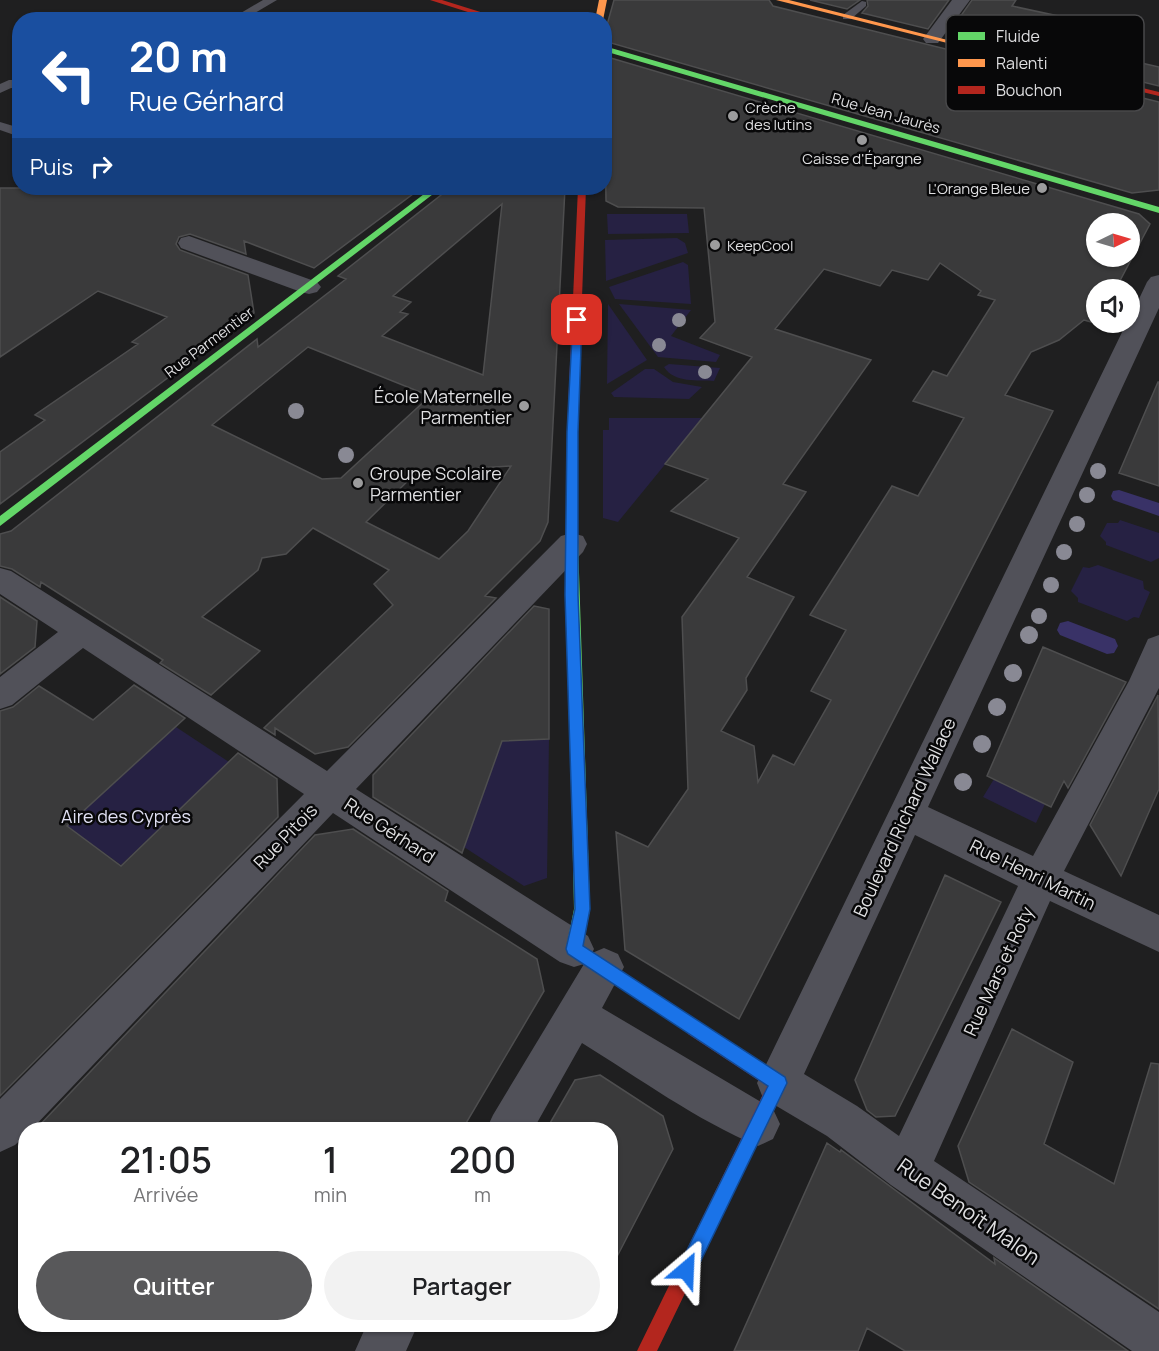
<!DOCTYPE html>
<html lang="fr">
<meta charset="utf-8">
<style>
body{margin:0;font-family:Manrope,sans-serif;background:#f2f2f2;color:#202124;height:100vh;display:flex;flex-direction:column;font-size:22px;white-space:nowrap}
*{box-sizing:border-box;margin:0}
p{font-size:20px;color:#757577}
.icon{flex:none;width:33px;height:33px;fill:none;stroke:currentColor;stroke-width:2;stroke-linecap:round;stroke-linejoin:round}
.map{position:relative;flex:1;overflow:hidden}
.sheet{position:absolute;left:18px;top:1122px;width:600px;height:210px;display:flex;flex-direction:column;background:#fff;border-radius:24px;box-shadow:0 2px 4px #0004}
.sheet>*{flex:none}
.top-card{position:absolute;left:12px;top:12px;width:600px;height:183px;border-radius:24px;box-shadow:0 2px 4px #0004;background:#1a4fa0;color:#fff;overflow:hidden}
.needle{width:39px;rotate:85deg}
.tools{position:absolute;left:1086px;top:213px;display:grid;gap:12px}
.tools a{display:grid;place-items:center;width:54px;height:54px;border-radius:50%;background:#fff;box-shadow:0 2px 4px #0004;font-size:30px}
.pin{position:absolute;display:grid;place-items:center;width:51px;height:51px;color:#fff;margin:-26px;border-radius:12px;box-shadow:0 3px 9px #0006}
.me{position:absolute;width:66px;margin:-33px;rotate:26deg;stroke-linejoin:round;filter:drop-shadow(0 0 4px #0008)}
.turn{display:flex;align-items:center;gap:21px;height:126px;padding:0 18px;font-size:27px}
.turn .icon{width:78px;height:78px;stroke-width:2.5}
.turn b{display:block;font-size:42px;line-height:51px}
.then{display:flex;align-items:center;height:57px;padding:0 18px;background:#0003;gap:12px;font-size:22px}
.eta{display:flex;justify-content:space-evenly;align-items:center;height:102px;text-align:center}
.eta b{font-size:36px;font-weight:600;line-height:42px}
.primary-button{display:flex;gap:12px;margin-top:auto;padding:12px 18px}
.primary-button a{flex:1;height:69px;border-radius:36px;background:#58585a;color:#fff;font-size:24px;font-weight:600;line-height:69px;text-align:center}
.primary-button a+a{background:#f2f2f2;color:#202124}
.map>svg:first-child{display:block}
.green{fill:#262143}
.water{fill:#393267}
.building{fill:#3a3a3b;stroke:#4e4e4f;stroke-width:1.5;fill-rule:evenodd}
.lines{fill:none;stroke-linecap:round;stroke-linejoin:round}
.lane{fill:#515159;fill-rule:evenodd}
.street{fill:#515159;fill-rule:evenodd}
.fast{fill:#63d668;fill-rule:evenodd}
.slow{fill:#ff974d;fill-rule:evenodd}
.jam{fill:#b3261e;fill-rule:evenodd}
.tree{fill:#898994}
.route{fill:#1a73e8;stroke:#114b97;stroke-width:1.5}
.poi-dot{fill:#9c9c9d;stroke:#080809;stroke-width:2}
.labels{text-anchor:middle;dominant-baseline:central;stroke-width:5;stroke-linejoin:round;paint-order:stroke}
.far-poi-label{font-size:15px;fill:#dfdfe1;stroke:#080809;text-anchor:start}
.far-street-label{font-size:15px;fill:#dfdfe1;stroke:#080809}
.poi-label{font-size:18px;fill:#dfdfe1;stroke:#080809;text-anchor:end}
.park-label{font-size:18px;fill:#e0e0f3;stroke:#080809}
.street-label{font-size:18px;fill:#dfdfe1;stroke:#080809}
.near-street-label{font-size:21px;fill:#dfdfe1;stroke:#080809}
.key{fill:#080809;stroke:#48484a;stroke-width:1.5}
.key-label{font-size:16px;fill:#dfdfe1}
</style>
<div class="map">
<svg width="1159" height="1351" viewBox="0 0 1159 1351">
<rect width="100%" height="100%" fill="#1f1f20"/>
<path class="green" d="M607,214H687L689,233L608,234Z
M677,238L685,243L688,253L606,281L605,240Z
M683,262L688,265L691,304L615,299L609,287Z
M608,304L647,360L607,384Z
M619,304L691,310L671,336L720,355L716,362L658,357Z
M669,364L720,368L714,381C698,380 674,383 664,367Z
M645,369H654L673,382L702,387L689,399L614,397L611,393Z
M609,418H703L618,522L603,518V430H609Z
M1120,520L1159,533V558L1151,562L1106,545V542L1100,536L1107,523H1118Z
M1098,565L1143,581L1144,589L1150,592L1139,618L1134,617L1127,621L1078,602V598L1071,591L1083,567L1089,568Z
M176,727L229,762L121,865L67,826Z
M549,739L547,878L524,886L464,847L502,741Z
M994,779L1045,804L1036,823L983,797Z"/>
<path class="water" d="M1119,490L1159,503V516L1113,500L1111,496L1113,491Z
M1068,621L1115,639L1118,646L1114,653L1107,654L1060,635L1057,630L1060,623Z"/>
<path class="building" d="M614,0H769L773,6L1159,102V190L1132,193L604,41V26L607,25Z
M810,0H860L847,9Z
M867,0H949L928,29L862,13L868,6Z
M972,0H1016L1012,6L1128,31L1111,56L1159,67V86L948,34Z
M604,56L1139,214L1150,224L1115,290H1096L1098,324L1084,320L1059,340L1031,352L1005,395L1053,411L739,1019L625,950L616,832L648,847L688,789L682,617L739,538L671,511L708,479L665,464L752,357L700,338L715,322L704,208L618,207L606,201ZM1096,224H1130V256H1096ZM940,263L981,291L978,295L995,300L947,376L933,371L913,401L964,418L918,496L892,486L810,615L846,630L811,691L831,700L794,765L773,755L758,782L754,746L721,731L747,690L746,678L794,597L747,577L806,492L783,484L871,360L775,329L824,269L880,286L892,270L928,280Z
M0,188H421L314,268L244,241L246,254L190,234L179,237L176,244L180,250L248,275L254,313L0,504V452L45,420L35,415L138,344L132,342L167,317L98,291L0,357Z
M450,188H565L548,522L540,541L485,596L496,598L348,747L315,754L275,728V735L264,728L393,605L374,584L389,570L313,528L286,554L262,558L258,570L202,617L260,651L211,695L160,663L163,660L41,582L40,587L12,569L0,566V534L11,531L257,339L258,347L346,279L338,276ZM502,204L483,375L382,336L408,314L400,312L411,302L393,296ZM308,347L430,396L341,478L322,479L212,425ZM511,466L468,531L439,559L366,522L417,472Z
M1158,382H1159V486L1119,473Z
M0,597L37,621L35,647L0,674Z
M534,606L549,609V739L502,741L462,853L373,797V775Z
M1043,647L1126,682L1068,788L1064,781L1051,807L987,776Z
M134,685L185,718L67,826L121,866L238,753L277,779L278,817L0,1096V711L13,707L39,686L93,720Z
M1158,695L1159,789L1121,876L1090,825Z
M353,829L448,891L445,901L537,959L544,991L462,1130H35L315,835Z
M945,875L1001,902L895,1116L876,1117L867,1110L855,1080Z
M1012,1029L1073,1062L1044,1144L1114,1184L1151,1063L1159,1064V1309L969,1182L958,1146Z
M600,1075L663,1116L673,1149L610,1270V1130H546L575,1080Z
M827,1143L840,1152L841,1150L995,1264L994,1258L1128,1351H905L867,1328L858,1351H734Z"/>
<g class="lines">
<path class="lane" d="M263,0H277L243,20H229Z
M862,1L866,2V6L851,19H843V15Z
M9,80H20V88H11L0,93V84Z
M0,122L20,128V137L0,130Z"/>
<path class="street" d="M952,0H970L938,43H926L923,39Z
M189,236L317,282L321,287L317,292L309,294L301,292L181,248L178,243L181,238Z
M1159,275V308L928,807L1033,856L1129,681L1148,639L1159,635V688L1064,871L1159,915V952L1050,901L934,1161L1159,1312V1351H1132L891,1185L827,1136L763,1098L757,1083L1127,322H1130V318L1147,282L1151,277ZM915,835L1018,886L899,1136L857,1106L804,1074Z
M572,533L583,536L587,544L583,552L356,789L588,936L594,949L592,953L604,948L618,954L624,967L602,1008L773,1109L780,1124L773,1139L758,1146C696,1120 639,1078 582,1043L533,1130H486L493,1115L584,964L574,967L560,962L333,813L31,1130H26V1135L15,1145L0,1152V1099L304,794L83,648L12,705L0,709V677L58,632L0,594V568L11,571L327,771L561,536Z
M367,1324H418L406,1351H355Z"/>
<path class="fast" d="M604,46L1159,207V213L604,51Z
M432,188H441L0,526V516Z
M572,538L578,542L590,909L583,946L700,1022L702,1028L700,1034L694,1036L568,954L566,949L574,909L566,542Z"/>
<path class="slow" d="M599,0H607L603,20H595Z
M776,0H789L1075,72L1071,74Z"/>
<path class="jam" d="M430,0H442L506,20H493Z
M1068,70L1159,92V96L1068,74Z
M578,188H586L578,408V542L572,546L566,542L568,408Z
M694,1020L784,1077L787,1083L657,1351H637L767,1086L688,1034L686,1028L688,1022Z"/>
</g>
<g class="tree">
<circle cx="679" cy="320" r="7"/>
<circle cx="659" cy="345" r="7"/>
<circle cx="705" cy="372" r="7"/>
<circle cx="296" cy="411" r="8"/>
<circle cx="346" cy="455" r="8"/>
<circle cx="1098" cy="471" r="8"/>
<circle cx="1087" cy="495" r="8"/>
<circle cx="1077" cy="524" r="8"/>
<circle cx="1064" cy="552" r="8"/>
<circle cx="1051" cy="585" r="8"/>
<circle cx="1039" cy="616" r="8"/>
<circle cx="1029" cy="635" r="9"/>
<circle cx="1013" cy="673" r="9"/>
<circle cx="997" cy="707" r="9"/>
<circle cx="982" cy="744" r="9"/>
<circle cx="963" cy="782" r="9"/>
</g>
<path class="route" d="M573,317L582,320L578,432V595L590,909L583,946L785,1077L787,1083L693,1277L686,1280L680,1277L677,1270L680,1264L768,1086L568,954L566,949L575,909L565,595L567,432Z"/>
<g class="poi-dot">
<circle cx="733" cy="116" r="6"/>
<circle cx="862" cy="140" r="6"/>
<circle cx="1042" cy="188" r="6"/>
<circle cx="715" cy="245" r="6"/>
<circle cx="524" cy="406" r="6"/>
<circle cx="358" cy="483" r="6"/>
</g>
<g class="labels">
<g class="far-poi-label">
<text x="745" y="107">Crèche<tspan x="745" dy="17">des lutins</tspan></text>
<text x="862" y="158" text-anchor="middle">Caisse d'Épargne</text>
<text x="1030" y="188" text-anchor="end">L'Orange Bleue</text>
<text x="727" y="245">KeepCool</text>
</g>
<g class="far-street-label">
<text transform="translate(886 113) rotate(16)">Rue Jean Jaurès</text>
<text transform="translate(209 342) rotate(-37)">Rue Parmentier</text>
</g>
<g class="poi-label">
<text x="512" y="396">École Maternelle<tspan x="512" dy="21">Parmentier</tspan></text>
<text x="370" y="473" text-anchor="start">Groupe Scolaire<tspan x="370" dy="21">Parmentier</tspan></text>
</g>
<g class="park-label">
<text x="126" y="816">Aire des Cyprès</text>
</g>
<g class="street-label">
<text transform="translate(904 817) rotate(-65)">Boulevard Richard Wallace</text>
<text transform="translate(390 830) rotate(33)">Rue Gérhard</text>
<text transform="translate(285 836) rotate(-46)">Rue Pitois</text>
<text transform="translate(1033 874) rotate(26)">Rue Henri Martin</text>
<text transform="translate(998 971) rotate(-65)">Rue Mars et Roty</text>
</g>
<g class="near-street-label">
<text transform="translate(969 1211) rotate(35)">Rue Benoît Malon</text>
</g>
</g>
<rect x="946" y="15" width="198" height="96" rx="9" class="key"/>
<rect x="958" y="32" width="27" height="8" fill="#63d668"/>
<rect x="958" y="59" width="27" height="8" fill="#ff974d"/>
<rect x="958" y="86" width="27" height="8" fill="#b3261e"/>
<g class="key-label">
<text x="996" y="42">Fluide</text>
<text x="996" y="69">Ralenti</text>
<text x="996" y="96">Bouchon</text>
</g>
</svg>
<div class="tools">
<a><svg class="needle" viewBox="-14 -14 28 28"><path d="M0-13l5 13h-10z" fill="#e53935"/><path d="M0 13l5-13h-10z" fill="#757577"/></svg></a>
<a><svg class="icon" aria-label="sound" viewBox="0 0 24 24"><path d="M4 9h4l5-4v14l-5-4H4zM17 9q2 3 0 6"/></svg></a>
</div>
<div class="pin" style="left:577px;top:320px;background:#d93025"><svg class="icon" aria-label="arrive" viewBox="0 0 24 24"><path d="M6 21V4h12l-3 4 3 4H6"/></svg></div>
<svg class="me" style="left:686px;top:1270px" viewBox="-20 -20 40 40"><path d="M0-17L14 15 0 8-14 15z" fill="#1a73e8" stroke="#fff" stroke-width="4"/></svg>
<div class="top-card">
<div class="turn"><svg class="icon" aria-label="left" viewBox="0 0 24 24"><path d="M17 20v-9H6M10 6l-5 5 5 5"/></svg><div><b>20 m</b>Rue Gérhard</div></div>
<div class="then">Puis<svg class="icon" aria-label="right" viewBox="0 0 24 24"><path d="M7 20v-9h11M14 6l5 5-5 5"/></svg></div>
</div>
<section class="sheet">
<div class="eta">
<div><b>21:05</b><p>Arrivée</p></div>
<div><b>1</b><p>min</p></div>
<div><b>200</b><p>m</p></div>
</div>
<div class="primary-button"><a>Quitter</a><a>Partager</a></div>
</section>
</div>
